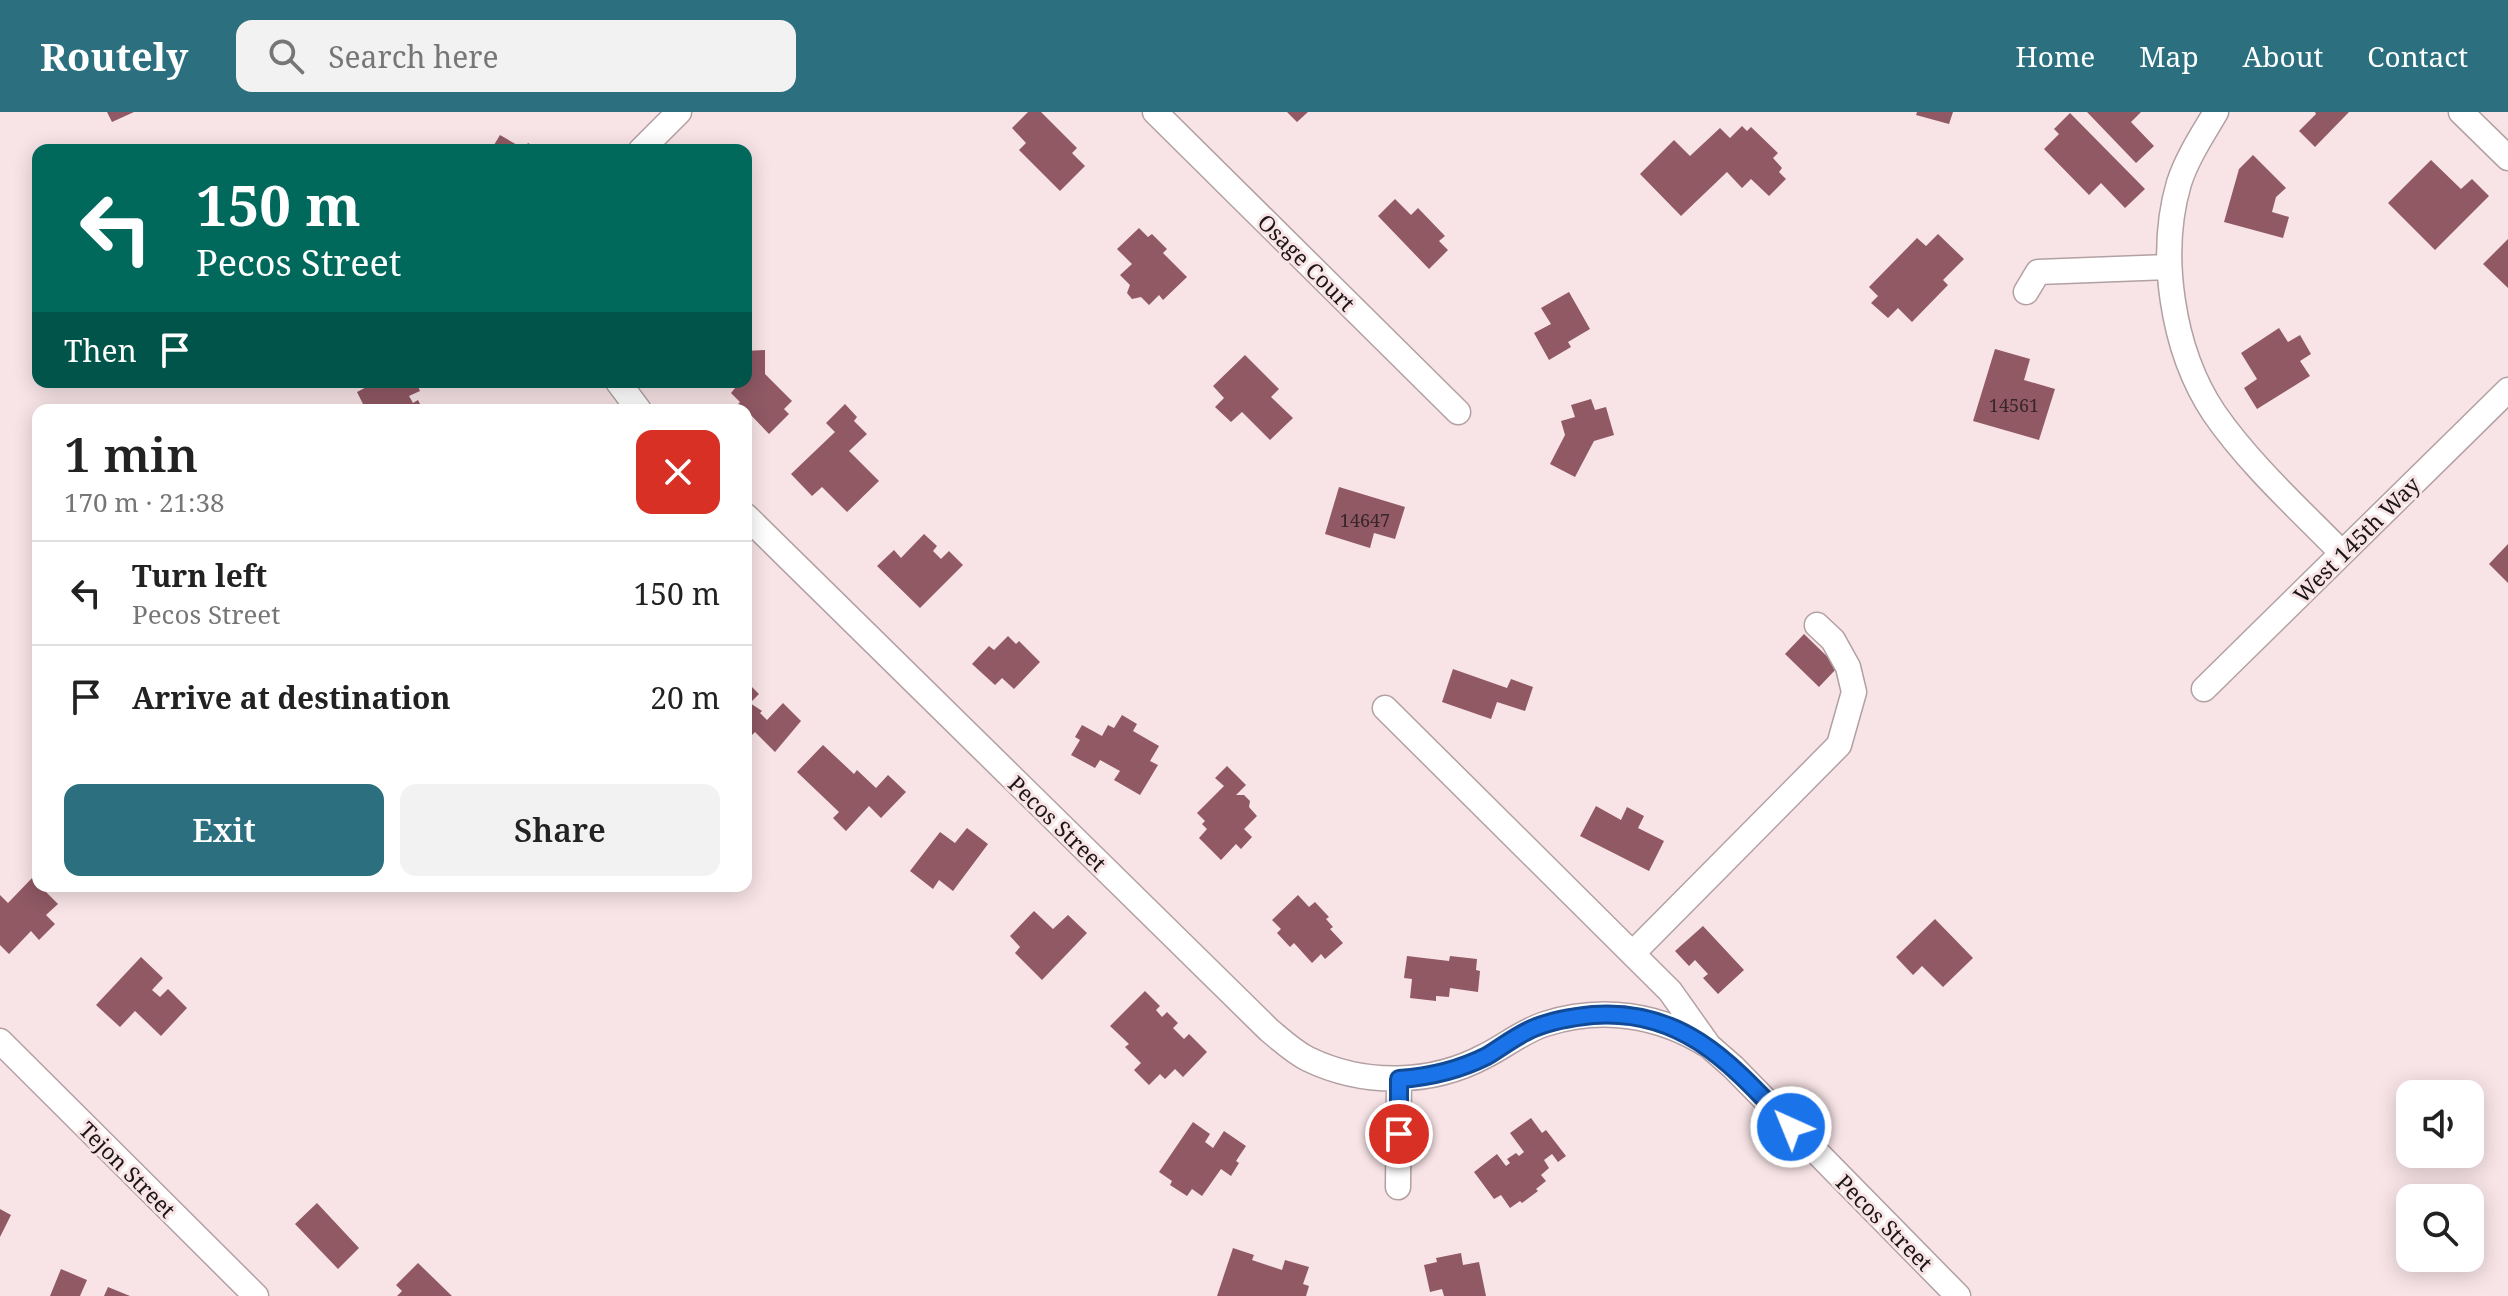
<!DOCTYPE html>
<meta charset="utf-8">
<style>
body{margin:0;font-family:"Noto Serif",serif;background:#f2f2f2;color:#222;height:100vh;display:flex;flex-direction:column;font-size:30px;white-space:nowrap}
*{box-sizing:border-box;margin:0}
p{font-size:26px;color:#767676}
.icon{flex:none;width:44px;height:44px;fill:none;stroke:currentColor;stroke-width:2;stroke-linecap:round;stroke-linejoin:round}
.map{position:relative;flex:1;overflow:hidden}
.panel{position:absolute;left:32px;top:292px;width:720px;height:488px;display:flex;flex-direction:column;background:#fff;border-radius:16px;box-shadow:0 4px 20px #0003}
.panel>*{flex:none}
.banner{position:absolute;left:32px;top:32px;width:720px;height:244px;border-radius:16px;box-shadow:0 4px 20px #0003;background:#00695c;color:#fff;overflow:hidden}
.buttons{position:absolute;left:2396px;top:968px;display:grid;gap:16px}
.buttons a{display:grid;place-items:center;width:88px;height:88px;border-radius:16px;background:#fff;box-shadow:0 4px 20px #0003;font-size:40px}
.pin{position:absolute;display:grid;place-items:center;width:68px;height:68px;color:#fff;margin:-34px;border:4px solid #fff;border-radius:50%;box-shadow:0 2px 8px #0007}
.me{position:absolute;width:88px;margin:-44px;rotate:316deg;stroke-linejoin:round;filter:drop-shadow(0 0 6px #0008)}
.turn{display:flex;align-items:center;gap:28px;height:168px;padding:0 32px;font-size:36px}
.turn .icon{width:104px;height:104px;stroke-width:2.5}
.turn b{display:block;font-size:56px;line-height:68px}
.then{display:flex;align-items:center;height:76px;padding:0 32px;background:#0003;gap:16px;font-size:30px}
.round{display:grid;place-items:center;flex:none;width:84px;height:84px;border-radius:16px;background:#f2f2f2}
.summary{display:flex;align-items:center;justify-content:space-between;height:136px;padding:0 32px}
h1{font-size:48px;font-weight:600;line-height:60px}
.button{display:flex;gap:16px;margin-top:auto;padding:16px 32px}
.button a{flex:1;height:92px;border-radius:16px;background:#2c7080;color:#fff;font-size:32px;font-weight:600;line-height:92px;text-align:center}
.button a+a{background:#f2f2f2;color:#222}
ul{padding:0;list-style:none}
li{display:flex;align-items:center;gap:24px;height:104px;padding:0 32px;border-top:2px solid #e0e0e0}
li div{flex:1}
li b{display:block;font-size:30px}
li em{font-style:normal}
header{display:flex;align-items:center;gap:48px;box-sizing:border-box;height:112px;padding:0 40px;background:#2c7080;color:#fff}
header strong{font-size:38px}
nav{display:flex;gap:44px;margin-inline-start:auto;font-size:28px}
.search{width:560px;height:72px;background:#f2f2f2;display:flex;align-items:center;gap:20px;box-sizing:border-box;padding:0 28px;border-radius:16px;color:#767676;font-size:30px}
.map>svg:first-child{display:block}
.building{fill:#905964}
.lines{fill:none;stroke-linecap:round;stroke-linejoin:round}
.minor-casing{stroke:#b2a0a3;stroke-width:27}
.minor{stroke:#fff;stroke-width:24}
.route-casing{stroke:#114b97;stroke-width:20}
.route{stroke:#1a73e8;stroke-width:14}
.labels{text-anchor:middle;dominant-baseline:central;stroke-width:6;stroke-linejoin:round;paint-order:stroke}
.number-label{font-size:18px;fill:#38262a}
.street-label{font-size:22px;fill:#1b1516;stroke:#f8e4e7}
</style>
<header>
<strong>Routely</strong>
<div class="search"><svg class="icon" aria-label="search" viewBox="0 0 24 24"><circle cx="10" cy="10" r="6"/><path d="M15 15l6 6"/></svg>Search here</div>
<nav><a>Home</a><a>Map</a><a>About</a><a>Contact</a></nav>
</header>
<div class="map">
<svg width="2508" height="1184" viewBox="0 0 2508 1184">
<rect width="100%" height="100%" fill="#f8e4e7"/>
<path class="building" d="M107,0H134L112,10Z
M1028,0H1041L1077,36L1072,41L1085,54L1060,79L1019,38L1026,31L1012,16Z
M1287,0H1308L1297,10Z
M1917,0H1953L1949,12L1916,3Z
M2087,0H2141L2131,10L2154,34L2136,51Z
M2315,0H2349L2315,35L2299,19L2316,2Z
M2070,1L2145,77L2125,96L2101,71L2089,83L2044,37L2059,22L2054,17Z
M1742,14L1747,19L1751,15L1778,41L1773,46L1782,56L1779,60L1786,67L1769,84L1751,67L1742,76L1727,60L1681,104L1640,62L1674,28L1690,44L1720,16L1730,26Z
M500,23L524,37L528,31L540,38H491Z
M2253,43L2286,76L2276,85L2272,100L2289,105L2283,126L2224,110L2239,57Z
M2431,48L2461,77L2472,67L2489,84L2435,138L2388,91Z
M1395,87L1411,103L1418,96L1445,124L1439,129L1448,138L1429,157L1378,104Z
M1139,116L1148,125L1152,122L1167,137L1163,141L1187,165L1163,188L1159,183L1149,193L1141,185L1132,187L1127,181L1130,173L1120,163L1132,152L1117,137Z
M1938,122L1964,147L1943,168L1948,173L1912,210L1898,196L1888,206L1871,191L1878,184L1869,175L1917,126L1926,134Z
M2508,127V176L2483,152Z
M1569,180L1590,217L1568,230L1571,235L1549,248L1534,221L1551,212L1541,196Z
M2279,216L2288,230L2300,223L2311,242L2300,249L2310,264L2257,297L2244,276L2257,267L2241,241Z
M1995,237L2030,247L2024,268L2055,277L2039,328L1973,309Z
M765,238V262L792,289L784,297L789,302L769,322L746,298H738L735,295L740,290L731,281L740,270H746V239Z
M1245,243L1279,277L1271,285L1293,306L1270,328L1242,300L1231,310L1215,295L1224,286L1213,274Z
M376,270H416L420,279L409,284L413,291L418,288L423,298H366L357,280Z
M1591,287L1595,298L1606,295L1614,323L1594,329L1575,365L1550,352L1565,323L1561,309L1575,305L1571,293Z
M845,292L857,305L854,309L867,322L849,339L879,369L847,400L822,375L812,384L791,362L835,320L826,311Z
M1339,375L1405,395L1395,427L1374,421L1370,436L1325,422Z
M924,422L937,434L933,439L941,447L949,439L963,453L920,496L877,454L894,438L901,446Z
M2508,432V471L2489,452Z
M1804,522L1838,555L1819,575L1785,542Z
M1008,524L1016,532L1019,529L1040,550L1014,577L1002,566L995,573L972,552L989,534L994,538Z
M1453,557L1507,576L1511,567L1533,575L1525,599L1497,590L1491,607L1442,590Z
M746,569L759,582L750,591L762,599L760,601L767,608L783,591L801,609L775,640L755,620L746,629Z
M1122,603L1137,612L1133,619L1159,634L1150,649L1158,653L1140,683L1114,668L1120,659L1100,648L1095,656L1071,643L1080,628L1075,625L1082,613L1102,624L1108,613L1114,616Z
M823,633L854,662L857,658L876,676L888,663L906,680L881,706L869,694L846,719L833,706L839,700L797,660Z
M1227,654L1246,673L1236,683H1244L1250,689L1249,695L1257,704L1244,717L1252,725L1241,737L1236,732L1221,748L1199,726L1207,717L1202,712L1205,709L1197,701L1224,674L1215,666Z
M1596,694L1621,708L1627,695L1644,704L1638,716L1664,729L1649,759L1580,724Z
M967,716L988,732L953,779L939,768L933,777L910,759L940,720L955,731Z
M32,766L58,792L46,803L55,812L39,828L31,819L9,842L0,833V783L8,791Z
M1298,783L1309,795L1315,790L1329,805L1326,807L1333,815L1330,817L1343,831L1325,847L1321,842L1312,851L1294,831L1290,835L1277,821L1281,817L1272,808Z
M1034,799L1053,817L1068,803L1087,821L1042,868L1015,841L1020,835L1010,824Z
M1935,807L1973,846L1943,875L1922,854L1913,863L1896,845Z
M1703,814L1744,858L1718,882L1703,866L1708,862L1695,848L1689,854L1675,839Z
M1407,844L1449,849L1450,844L1477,847L1476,858L1480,859L1478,880L1450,876L1449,885L1436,884V889L1410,886L1412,867L1404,866Z
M141,845L163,866L152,878L160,885L168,877L187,896L161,924L135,899L120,915L96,893Z
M1145,879L1160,894L1156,898L1162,905L1167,900L1178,911L1173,916L1184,927L1189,922L1207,940L1183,965L1175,957L1165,967L1160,962L1149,973L1134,958L1141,951L1125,935L1129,932L1110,914Z
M1531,1006L1542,1021L1546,1018L1566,1044L1558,1050L1552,1042L1544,1048L1549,1056L1541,1063L1546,1069L1536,1077L1538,1079L1522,1091L1520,1089L1510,1096L1501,1083L1494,1087L1474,1060L1497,1042L1506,1054L1510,1051L1507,1047L1516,1041L1519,1044L1524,1040L1510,1021Z
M1193,1010L1210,1022L1205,1030L1213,1036L1224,1019L1246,1034L1236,1049L1239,1051L1231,1064L1221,1057L1202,1084L1192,1077L1187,1084L1170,1073L1172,1069L1159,1060Z
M317,1091L359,1136L338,1157L295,1112Z
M0,1097L11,1103L0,1125Z
M1233,1136L1254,1143L1252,1148L1282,1158L1285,1148L1309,1155L1303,1172L1309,1174L1306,1184H1217Z
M1461,1141L1463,1153L1479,1150L1486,1184H1444L1442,1177L1430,1180L1424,1153L1437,1150L1436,1146Z
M418,1151L452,1184H397L402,1179L396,1173Z
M61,1157L87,1168L80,1184H50Z
M108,1175L130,1184H104Z"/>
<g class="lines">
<g class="minor-casing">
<path id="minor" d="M1155,0L1458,300
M2216,0C2203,22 2187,46 2179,71C2158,142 2172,238 2214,301C2250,353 2298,396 2342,441
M2461,0L2508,46
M641,38L679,0
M2026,180L2038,160L2168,155
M618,270L639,298
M746,404L1269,918C1281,928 1294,940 1308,947C1364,974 1431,973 1485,944C1505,934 1523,919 1545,912C1601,894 1659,902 1709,934
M2204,577L2508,278
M1385,596L1670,879L1709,934L1733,955L1958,1184
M1633,841L1839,633L1854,580L1848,555L1833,528L1817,513
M0,929L256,1184
M1398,1075L1399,967"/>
</g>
<use href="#minor" class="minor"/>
</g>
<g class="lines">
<g class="route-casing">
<path id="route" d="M1399,1022V967C1430,965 1459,958 1487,944C1502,935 1517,923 1534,916C1553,908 1573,905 1593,903C1685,896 1734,955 1791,1015"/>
</g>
<use href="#route" class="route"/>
</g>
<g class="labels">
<g class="number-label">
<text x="2014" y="293">14561</text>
<text x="1365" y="408">14647</text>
</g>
<g class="street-label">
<text transform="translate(1307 150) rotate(45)">Osage Court</text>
<text transform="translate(2356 427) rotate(-45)">West 145th Way</text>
<text transform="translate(1058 711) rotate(44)">Pecos Street</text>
<text transform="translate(128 1057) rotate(45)">Tejon Street</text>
<text transform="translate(1885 1110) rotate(45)">Pecos Street</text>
</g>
</g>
</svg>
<div class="buttons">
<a><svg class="icon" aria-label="sound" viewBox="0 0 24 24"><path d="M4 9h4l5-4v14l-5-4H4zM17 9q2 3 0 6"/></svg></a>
<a><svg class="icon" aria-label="search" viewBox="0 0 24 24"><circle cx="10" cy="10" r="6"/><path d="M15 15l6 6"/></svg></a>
</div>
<div class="pin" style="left:1399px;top:1022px;background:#d93025"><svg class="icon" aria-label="arrive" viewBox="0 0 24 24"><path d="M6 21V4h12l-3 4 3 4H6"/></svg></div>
<svg class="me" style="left:1791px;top:1015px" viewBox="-20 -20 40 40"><circle r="17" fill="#1a73e8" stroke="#fff" stroke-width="3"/><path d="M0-11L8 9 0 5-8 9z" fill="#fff"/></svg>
<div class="banner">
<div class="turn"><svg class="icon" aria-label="left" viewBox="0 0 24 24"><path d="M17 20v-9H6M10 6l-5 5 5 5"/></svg><div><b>150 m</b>Pecos Street</div></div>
<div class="then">Then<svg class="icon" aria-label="arrive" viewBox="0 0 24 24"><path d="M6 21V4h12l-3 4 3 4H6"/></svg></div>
</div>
<section class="panel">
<div class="summary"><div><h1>1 min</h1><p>170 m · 21:38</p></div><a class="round" style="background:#d93025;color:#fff"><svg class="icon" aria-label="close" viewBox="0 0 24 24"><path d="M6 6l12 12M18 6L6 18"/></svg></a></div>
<ul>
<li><svg class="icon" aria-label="left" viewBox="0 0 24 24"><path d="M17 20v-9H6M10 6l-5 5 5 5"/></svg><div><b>Turn left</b><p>Pecos Street</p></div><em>150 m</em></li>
<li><svg class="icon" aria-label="arrive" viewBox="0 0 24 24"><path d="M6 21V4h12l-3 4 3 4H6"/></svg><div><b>Arrive at destination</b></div><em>20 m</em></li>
</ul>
<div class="button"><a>Exit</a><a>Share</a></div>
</section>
</div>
